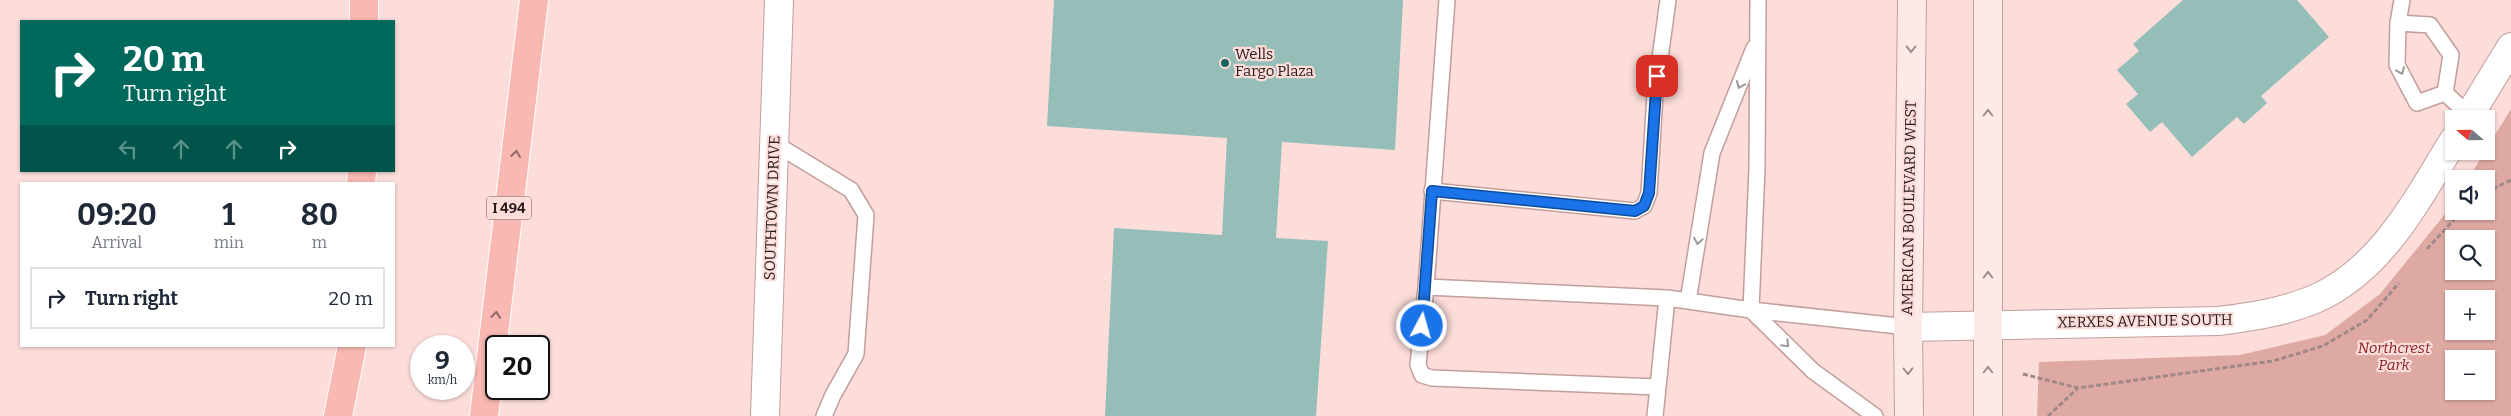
<!DOCTYPE html>
<meta charset="utf-8">
<style>
body{margin:0;font-family:Bitter,serif;background:#f6f6f7;color:#1f2937;height:100vh;display:flex;flex-direction:column;font-size:19px;white-space:nowrap}
*{box-sizing:border-box;margin:0}
p{font-size:16px;color:#747a83}
.icon{flex:none;width:28px;height:28px;fill:none;stroke:currentColor;stroke-width:2;stroke-linecap:round;stroke-linejoin:round}
.map{position:relative;flex:1;overflow:hidden}
.side{position:absolute;left:20px;top:182px;width:375px;height:165px;display:flex;flex-direction:column;background:#fff;border-radius:0px;box-shadow:0 1px 4px #0004}
.side>*{flex:none}
.top-card{position:absolute;left:20px;top:20px;width:375px;height:152px;border-radius:0px;box-shadow:0 1px 4px #0004;background:#00695c;color:#fff;overflow:hidden}
.needle{width:32px;rotate:290deg}
.fabs{position:absolute;left:2445px;top:110px;display:grid;gap:10px}
.fabs a{display:grid;place-items:center;width:50px;height:50px;border-radius:0px;background:#fff;box-shadow:0 1px 4px #0004;font-size:25px}
.speed{position:absolute;left:410px;top:335px;display:flex;gap:10px;font-size:25px;font-weight:700;text-align:center}
.speed>*{display:grid;place-content:center;width:65px;height:65px;border-radius:50%;background:#fff;box-shadow:0 1px 4px #0004;line-height:1}
.speed small{font-size:12px;font-weight:400}
.speed .limit{border:2px solid #111;border-radius:8px;background:#fff;color:#111}
.pin{position:absolute;display:grid;place-items:center;width:42px;height:42px;color:#fff;margin:-21px;border-radius:10px;box-shadow:0 2px 8px #0006}
.me{position:absolute;width:55px;margin:-28px;rotate:6deg;stroke-linejoin:round;filter:drop-shadow(0 0 4px #0008)}
.turn{display:flex;align-items:center;gap:18px;height:105px;padding:0 20px;font-size:22px}
.turn .icon{width:65px;height:65px;stroke-width:2.5}
.turn b{display:block;font-size:35px;line-height:42px}
.lanes{display:flex;align-items:center;height:48px;padding:0 20px;background:#0003;justify-content:center;gap:25px;direction:ltr}
.lanes .off{opacity:.35}
.eta{display:flex;justify-content:space-evenly;align-items:center;height:85px;text-align:center}
.eta b{font-size:30px;font-weight:700;line-height:35px}
ul{padding:0;list-style:none}
li{display:flex;align-items:center;gap:15px;height:62px;margin:0 10px 8px;padding:0 10px;border:2px solid #e0e1e3;border-radius:0px}
li div{flex:1}
li b{display:block;font-size:19px}
li em{font-style:normal}
.map>svg:first-child{display:block}
.green{fill:#dfa9a3;fill-rule:evenodd}
.building{fill:#96beb9}
.lines{fill:none;stroke-linecap:round;stroke-linejoin:round}
.service-casing{stroke:#c29f9b;stroke-width:18}
.minor-casing{stroke:#c29f9b;stroke-width:30}
.secondary-casing{stroke:#c29f9b;stroke-width:30}
.motorway-casing{stroke:#fff;stroke-width:30}
.path{stroke:#a08987;stroke-width:3;stroke-dasharray:5 2.5;stroke-linecap:butt}
.service{stroke:#fff;stroke-width:15}
.minor{stroke:#fff;stroke-width:28}
.secondary{stroke:#fdeae8;stroke-width:28}
.motorway{stroke:#f9b8b1;stroke-width:28}
.oneway{stroke:#9d8c8b}
.oneway2{stroke:#9e9898}
.oneway3{stroke:#906965}
.route-casing{stroke:#114b97;stroke-width:12}
.route{stroke:#1a73e8;stroke-width:9}
.poi-dot{fill:#19655f;stroke:#fcddda;stroke-width:2}
.labels{text-anchor:middle;dominant-baseline:central;stroke-width:4.5;stroke-linejoin:round;paint-order:stroke}
.shield{fill:#fcddda;stroke:#675453;stroke-width:1}
.shield-label{font-size:14px;font-weight:bold;fill:#271a19}
.poi-label{font-size:15px;fill:#271a19;stroke:#fcddda;text-anchor:start}
.street-label{font-size:15px;fill:#271a19;stroke:#fcddda}
.park-label{font-size:15px;font-style:italic;fill:#882323;stroke:#fcddda}
</style>
<div class="map">
<svg width="2511" height="416" viewBox="0 0 2511 416">
<rect width="100%" height="100%" fill="#fcddda"/>
<path class="green" d="M2511,109V416H2037L2039,362L2240,355L2325,335L2380,294L2454,203V211H2486V179H2468ZM2454,239H2486V271H2454ZM2454,299H2486V331H2454ZM2454,359H2486V391H2454Z"/>
<path class="building" d="M1054,0H1403L1395,150L1282,142L1276,238L1328,241L1316,416H1105L1114,228L1222,235L1227,138L1047,126Z
M2183,0H2297L2329,37L2261,96L2267,103L2244,124L2237,117L2192,157L2162,122L2150,132L2126,104L2138,94L2117,70L2139,51L2133,44Z"/>
<g class="lines">
<g class="service-casing">
<path id="service" d="M1758,0L1757,168L1751,310L1908,327
M2398,23L2430,25L2451,55L2445,93L2417,103L2397,65L2398,23L2402,0
M2445,93L2469,115
M774,143L851,190L866,215L856,354L833,395L824,416
M1432,191L1635,211L1644,206L1649,193L1655,95L1668,0
M1426,287L1447,0
M1667,298L1658,387L1432,378L1422,375L1418,365L1426,287L1667,298L1751,310L1813,371L1875,416
M1688,301L1712,153L1754,48
M1655,416L1658,387"/>
</g>
<g class="minor-casing">
<path id="minor" d="M2467,119L2511,47
M1908,327L2218,321C2251,317 2284,312 2315,299C2383,269 2417,199 2454,140
M765,416L779,0"/>
</g>
<g class="secondary-casing">
<path id="secondary" d="M1988,0V416
M1909,416L1908,327L1912,0"/>
</g>
<g class="motorway-casing">
<path id="motorway" d="M364,21V0
M361,184L362,171
M338,416L352,346
M484,416L534,0"/>
</g>
<path class="path" d="M2486,192L2511,180
M2427,249L2462,211
M2023,374L2078,388L2273,361L2323,346L2367,320L2399,283
M2048,416L2077,389"/>
<use href="#service" class="service"/>
<use href="#minor" class="minor"/>
<use href="#secondary" class="secondary"/>
<use href="#motorway" class="motorway"/>
</g>
<defs><path id="oneway-chevron" d="M-2-3.5L2.5 0L-2 3.5" fill="none" stroke-width="1.6" stroke-linecap="round" stroke-linejoin="round" transform="scale(1.25)"/></defs>
<g class="oneway">
<use href="#oneway-chevron" transform="translate(1911 49) rotate(91)"/>
<use href="#oneway-chevron" transform="translate(1988 113) rotate(-90)"/>
<use href="#oneway-chevron" transform="translate(1988 275) rotate(-90)"/>
<use href="#oneway-chevron" transform="translate(1988 370) rotate(-90)"/>
<use href="#oneway-chevron" transform="translate(1908 371) rotate(89)"/>
</g>
<g class="oneway2">
<use href="#oneway-chevron" transform="translate(2401 71) rotate(66)"/>
<use href="#oneway-chevron" transform="translate(1740 85) rotate(112)"/>
<use href="#oneway-chevron" transform="translate(1698 241) rotate(99)"/>
<use href="#oneway-chevron" transform="translate(1786 344) rotate(45)"/>
</g>
<g class="oneway3">
<use href="#oneway-chevron" transform="translate(516 154) rotate(-83)"/>
<use href="#oneway-chevron" transform="translate(496 315) rotate(-83)"/>
</g>
<g class="lines">
<g class="route-casing">
<path id="route" d="M1422,326L1432,191L1635,211L1644,206L1649,193L1657,76"/>
</g>
<use href="#route" class="route"/>
</g>
<circle class="poi-dot" cx="1225" cy="63" r="5"/>
<g class="labels">
<rect class="shield" x="486.5" y="196.5" width="45" height="23" rx="4"/>
<g class="shield-label">
<text x="509" y="208">I 494</text>
</g>
<g class="poi-label">
<text x="1235" y="54">Wells<tspan x="1235" dy="17">Fargo Plaza</tspan></text>
</g>
<g class="street-label">
<text transform="translate(772 208) rotate(-88)">SOUTHTOWN DRIVE</text>
<text transform="translate(1909 208) rotate(-89)">AMERICAN BOULEVARD WEST</text>
<text transform="translate(2145 321) rotate(-1)">XERXES AVENUE SOUTH</text>
</g>
<g class="park-label">
<text x="2394" y="348">Northcrest<tspan x="2394" dy="17">Park</tspan></text>
</g>
</g>
</svg>
<div class="fabs">
<a><svg class="needle" viewBox="-14 -14 28 28"><path d="M0-13l5 13h-10z" fill="#e53935"/><path d="M0 13l5-13h-10z" fill="#747a83"/></svg></a>
<a><svg class="icon" aria-label="sound" viewBox="0 0 24 24"><path d="M4 9h4l5-4v14l-5-4H4zM17 9q2 3 0 6"/></svg></a>
<a><svg class="icon" aria-label="search" viewBox="0 0 24 24"><circle cx="10" cy="10" r="6"/><path d="M15 15l6 6"/></svg></a>
<a>+</a>
<a>−</a>
</div>
<div class="speed"><div>9<small>km/h</small></div><div class="limit">20</div></div>
<div class="pin" style="left:1657px;top:76px;background:#d93025"><svg class="icon" aria-label="arrive" viewBox="0 0 24 24"><path d="M6 21V4h12l-3 4 3 4H6"/></svg></div>
<svg class="me" style="left:1422px;top:326px" viewBox="-20 -20 40 40"><circle r="17" fill="#1a73e8" stroke="#fff" stroke-width="3"/><path d="M0-11L8 9 0 5-8 9z" fill="#fff"/></svg>
<div class="top-card">
<div class="turn"><svg class="icon" aria-label="right" viewBox="0 0 24 24"><path d="M7 20v-9h11M14 6l5 5-5 5"/></svg><div><b>20 m</b>Turn right</div></div>
<div class="lanes"><svg class="icon off" aria-label="left" viewBox="0 0 24 24"><path d="M17 20v-9H6M10 6l-5 5 5 5"/></svg><svg class="icon off" aria-label="ahead" viewBox="0 0 24 24"><path d="M12 20V5M6 11l6-6 6 6"/></svg><svg class="icon off" aria-label="ahead" viewBox="0 0 24 24"><path d="M12 20V5M6 11l6-6 6 6"/></svg><svg class="icon" aria-label="right" viewBox="0 0 24 24"><path d="M7 20v-9h11M14 6l5 5-5 5"/></svg></div>
</div>
<section class="side">
<div class="eta">
<div><b>09:20</b><p>Arrival</p></div>
<div><b>1</b><p>min</p></div>
<div><b>80</b><p>m</p></div>
</div>
<ul>
<li><svg class="icon" aria-label="right" viewBox="0 0 24 24"><path d="M7 20v-9h11M14 6l5 5-5 5"/></svg><div><b>Turn right</b></div><em>20 m</em></li>
</ul>
</section>
</div>
